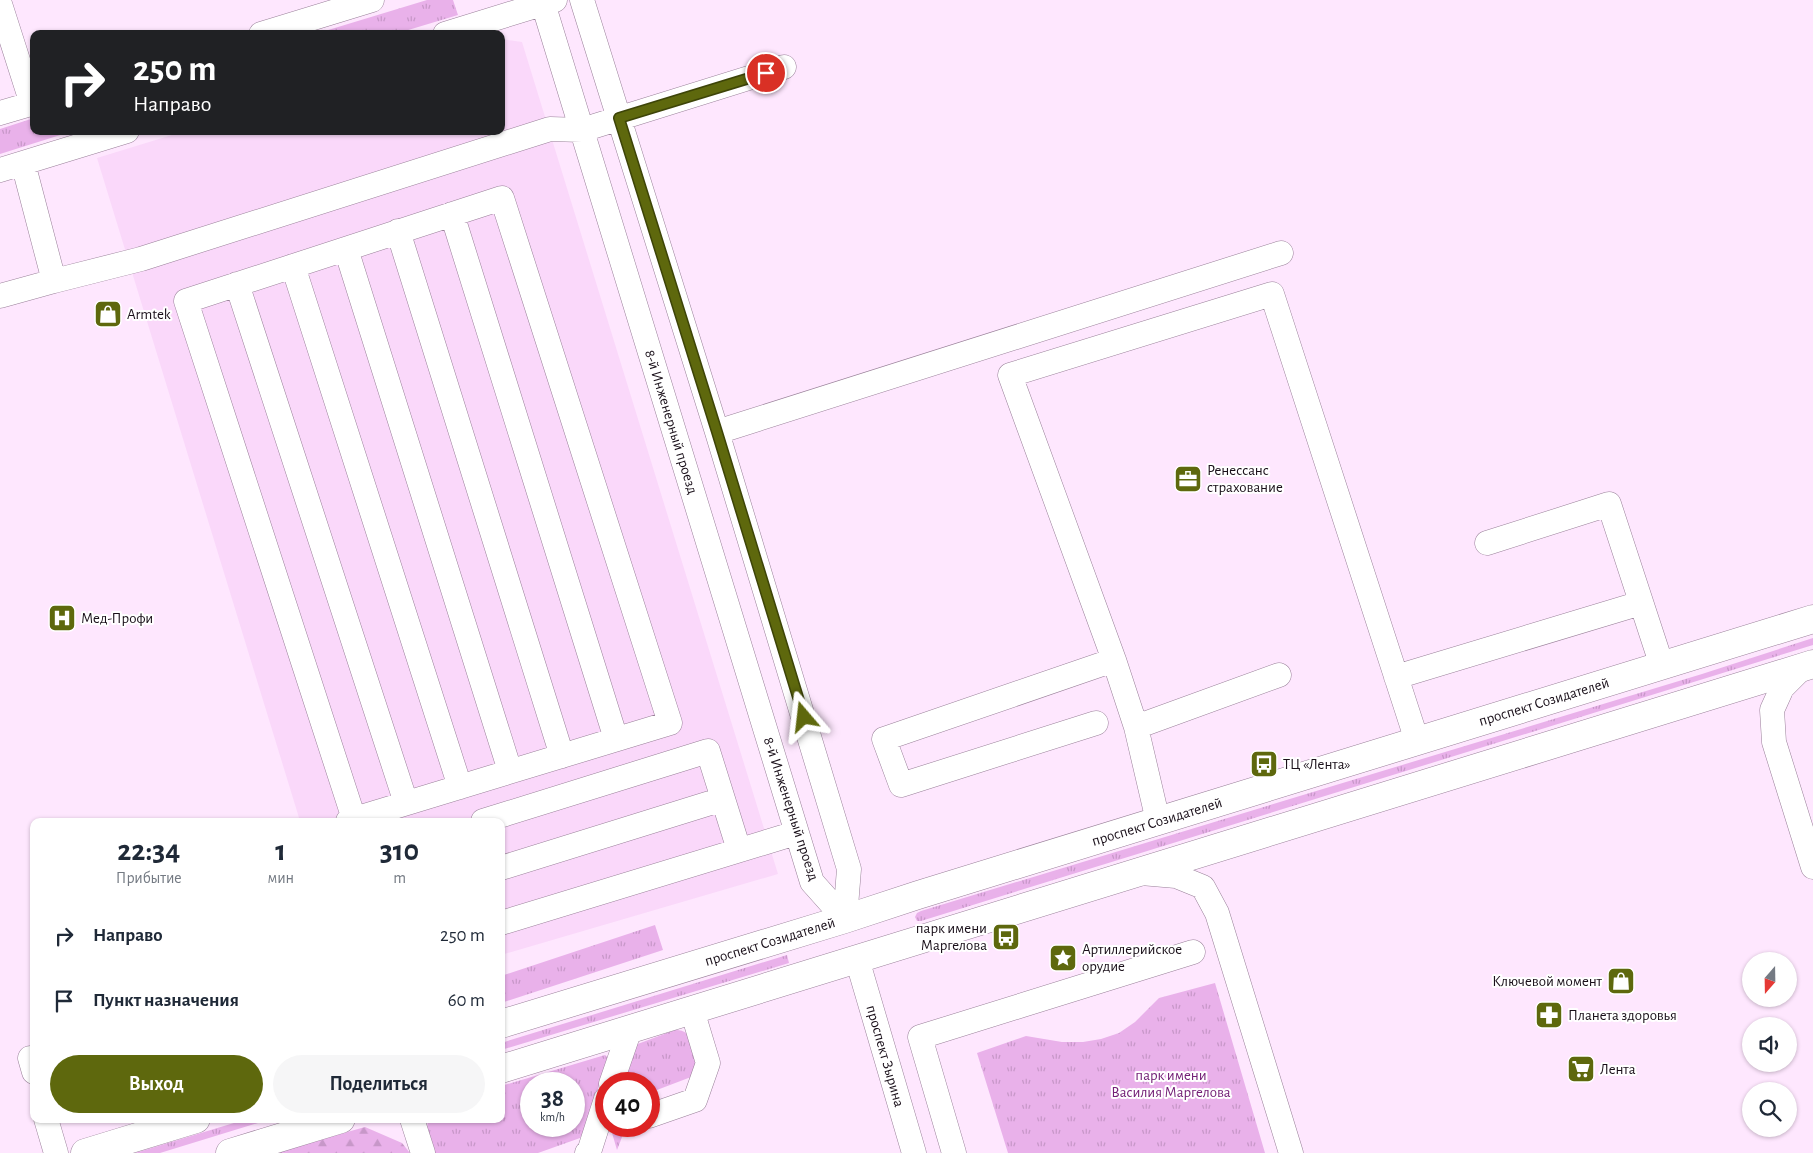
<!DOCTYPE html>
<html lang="ru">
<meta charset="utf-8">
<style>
body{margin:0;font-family:"Alegreya Sans",sans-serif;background:#f6f6f7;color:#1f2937;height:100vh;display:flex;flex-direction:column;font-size:19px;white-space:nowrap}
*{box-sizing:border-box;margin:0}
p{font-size:16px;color:#747a83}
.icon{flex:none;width:28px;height:28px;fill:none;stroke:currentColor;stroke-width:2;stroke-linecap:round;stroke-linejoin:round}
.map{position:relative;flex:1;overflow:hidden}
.panel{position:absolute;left:30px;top:818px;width:475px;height:305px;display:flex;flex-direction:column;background:#fff;border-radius:10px;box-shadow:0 1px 4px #0004}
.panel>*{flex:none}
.guide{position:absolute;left:30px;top:30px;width:475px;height:105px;border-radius:10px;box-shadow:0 1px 4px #0004;background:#202124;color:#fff;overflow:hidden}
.needle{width:32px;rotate:200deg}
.controls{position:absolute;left:1742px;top:952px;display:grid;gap:10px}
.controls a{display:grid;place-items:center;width:55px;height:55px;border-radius:50%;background:#fff;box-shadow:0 1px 4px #0004;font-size:25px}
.speed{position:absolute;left:520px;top:1072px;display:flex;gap:10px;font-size:25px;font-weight:700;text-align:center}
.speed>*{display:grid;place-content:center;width:65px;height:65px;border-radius:50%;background:#fff;box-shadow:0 1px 4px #0004;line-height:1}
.speed small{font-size:12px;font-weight:400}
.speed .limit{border:8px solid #d22;background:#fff;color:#111}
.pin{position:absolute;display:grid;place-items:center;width:42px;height:42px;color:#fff;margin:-21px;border:2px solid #fff;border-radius:50%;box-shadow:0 1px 5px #0007}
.me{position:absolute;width:55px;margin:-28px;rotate:343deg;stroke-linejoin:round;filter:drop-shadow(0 0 4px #0008)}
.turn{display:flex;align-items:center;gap:18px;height:105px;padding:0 20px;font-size:22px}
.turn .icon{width:65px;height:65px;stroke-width:2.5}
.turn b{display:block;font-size:35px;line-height:42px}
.eta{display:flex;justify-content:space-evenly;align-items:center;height:85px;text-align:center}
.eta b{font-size:30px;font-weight:700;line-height:35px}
.primary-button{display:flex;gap:10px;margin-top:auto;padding:10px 20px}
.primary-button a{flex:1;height:58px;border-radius:30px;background:#5e680d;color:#fff;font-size:20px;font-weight:700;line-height:58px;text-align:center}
.primary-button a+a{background:#f6f6f7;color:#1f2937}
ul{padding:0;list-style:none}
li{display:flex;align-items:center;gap:15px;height:65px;padding:0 20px}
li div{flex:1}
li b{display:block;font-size:19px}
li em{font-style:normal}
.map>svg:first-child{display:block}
.built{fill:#fad8fa}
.grass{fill:url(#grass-tufts);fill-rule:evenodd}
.forest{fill:url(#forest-firs)}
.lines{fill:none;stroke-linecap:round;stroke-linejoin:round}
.minor-casing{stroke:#998099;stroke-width:25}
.major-casing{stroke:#998099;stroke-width:29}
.minor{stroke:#fff;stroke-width:24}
.major{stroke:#fff;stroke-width:28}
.route-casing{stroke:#3d4408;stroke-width:12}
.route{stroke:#5e680d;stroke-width:9}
.labels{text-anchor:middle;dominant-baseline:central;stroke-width:4;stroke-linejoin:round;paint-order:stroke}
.poi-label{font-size:15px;fill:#1a101a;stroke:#fff;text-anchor:start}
.street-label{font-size:15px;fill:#1a101a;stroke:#fff}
.park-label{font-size:15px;fill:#742177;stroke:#fff}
</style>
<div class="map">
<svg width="1813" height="1153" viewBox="0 0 1813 1153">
<defs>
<pattern id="grass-tufts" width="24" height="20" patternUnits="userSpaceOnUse" patternTransform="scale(1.25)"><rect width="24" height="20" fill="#e9b1ea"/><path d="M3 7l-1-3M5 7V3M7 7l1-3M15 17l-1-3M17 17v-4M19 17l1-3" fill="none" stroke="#c797c8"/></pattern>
<pattern id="forest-firs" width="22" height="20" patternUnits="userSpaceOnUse" patternTransform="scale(1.25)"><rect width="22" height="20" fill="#e9b1ea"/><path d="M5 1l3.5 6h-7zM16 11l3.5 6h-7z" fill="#c797c8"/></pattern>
</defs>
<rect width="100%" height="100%" fill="#fee7fe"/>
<path class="built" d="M501,39L522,42L778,874L501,955V821H300L97,158L185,131H501Z"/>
<path class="grass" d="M427,0H453L458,15L395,34H315Z
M34,118V131H73L0,154V129Z
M1813,638V645L921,921H917L915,917L917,913L921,911L1702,674Z
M655,925L663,950L501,1003V976Z
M787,955L789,963L501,1050V1043Z
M1215,983L1265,1153H1008L977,1053L1026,1036L1062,1042H1083L1101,1039L1119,1033L1135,1022L1159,998Z
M675,1030C692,1029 695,1048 700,1061L691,1077L649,1093V1084H622L635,1045Z
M605,1055L608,1058L584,1131L580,1138L538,1153H434L427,1129L428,1119H501V1086ZM531,1084H574V1126H531Z
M247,1119H271L160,1153H135Z
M610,1126H618L622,1137L617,1150Z"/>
<path class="forest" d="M365,1127L402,1143L410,1153H273Z"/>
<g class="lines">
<g class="minor-casing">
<path id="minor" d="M542,0L812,882L845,919
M582,0L717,432L849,869L845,919
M0,4L32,104
M261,34L372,0
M445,34L555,0
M0,113L34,103
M0,170L127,131
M452,214L616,739
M398,231L562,756
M346,249L510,771
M293,266L460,787
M54,281L141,259L550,129L582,130L784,67
M237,284L406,803
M0,296L54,281L23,163
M717,432L1281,253
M1487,543L1609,504L1662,666
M1803,667L1782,688L1772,710L1774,742L1813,867
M1396,677L1641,603
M1096,723L901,785L884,739L1114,660
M1136,727L1279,675
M348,821L670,723L502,198L186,301L354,819
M483,821L708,751L739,850
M1158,821L1136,727L1114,660L1010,375L1272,294L1417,741
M501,868L723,799
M1141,873L1176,876L1203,887L1217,913L1291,1153
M501,923L796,833
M857,959L914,1153
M30,1058L34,1072
M611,1084L630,1029
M649,1116L695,1100L708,1063L692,1010
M46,1119L56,1153
M412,1119L423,1153
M587,1153L589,1152L606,1099
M954,1153L920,1037L1193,952"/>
</g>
<g class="major-casing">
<path id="major" d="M501,1024L845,919L918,895L1813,619
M501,1069L1813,664
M85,1153L196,1119
M230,1153L341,1119"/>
</g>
<use href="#minor" class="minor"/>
<use href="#major" class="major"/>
</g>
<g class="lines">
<g class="route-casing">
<path id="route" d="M766,73L619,118L717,432L804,717"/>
</g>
<use href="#route" class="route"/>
</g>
<defs>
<g id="shop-square" transform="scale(1.4375)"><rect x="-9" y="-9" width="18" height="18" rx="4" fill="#5e680d" stroke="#fff"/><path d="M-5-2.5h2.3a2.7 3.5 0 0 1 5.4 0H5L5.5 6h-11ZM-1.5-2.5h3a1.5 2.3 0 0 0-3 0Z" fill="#fff"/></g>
<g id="office-square" transform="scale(1.4375)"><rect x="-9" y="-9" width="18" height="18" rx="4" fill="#5e680d" stroke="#fff"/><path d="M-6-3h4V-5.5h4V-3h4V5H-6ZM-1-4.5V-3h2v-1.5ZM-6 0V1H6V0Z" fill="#fff"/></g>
<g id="hospital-square" transform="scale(1.4375)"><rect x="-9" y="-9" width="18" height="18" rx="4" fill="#5e680d" stroke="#fff"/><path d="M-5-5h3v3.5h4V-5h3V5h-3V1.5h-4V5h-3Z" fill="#fff"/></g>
<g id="bus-square" transform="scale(1.4375)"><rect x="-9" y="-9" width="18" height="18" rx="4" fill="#5e680d" stroke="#fff"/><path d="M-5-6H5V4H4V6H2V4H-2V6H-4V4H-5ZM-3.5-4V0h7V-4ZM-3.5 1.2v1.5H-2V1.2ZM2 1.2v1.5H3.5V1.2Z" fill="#fff"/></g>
<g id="sight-square" transform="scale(1.4375)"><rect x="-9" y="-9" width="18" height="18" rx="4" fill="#5e680d" stroke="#fff"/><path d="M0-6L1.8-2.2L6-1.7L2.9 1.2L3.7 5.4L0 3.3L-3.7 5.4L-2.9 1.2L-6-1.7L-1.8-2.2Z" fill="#fff"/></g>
<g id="pharmacy-square" transform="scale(1.4375)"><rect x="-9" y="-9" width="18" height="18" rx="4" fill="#5e680d" stroke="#fff"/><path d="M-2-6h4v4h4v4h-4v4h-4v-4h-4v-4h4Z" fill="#fff"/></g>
<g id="supermarket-square" transform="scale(1.4375)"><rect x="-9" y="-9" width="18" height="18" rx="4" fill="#5e680d" stroke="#fff"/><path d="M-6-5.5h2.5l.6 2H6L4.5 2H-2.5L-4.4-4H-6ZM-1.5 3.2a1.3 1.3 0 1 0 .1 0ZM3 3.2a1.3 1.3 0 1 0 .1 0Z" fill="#fff"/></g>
</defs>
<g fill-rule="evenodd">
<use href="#shop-square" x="108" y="314"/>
<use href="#office-square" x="1188" y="479"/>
<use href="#hospital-square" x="62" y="618"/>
<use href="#bus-square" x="1264" y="764"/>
<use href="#bus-square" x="1006" y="937"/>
<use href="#sight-square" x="1063" y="958"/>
<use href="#shop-square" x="1621" y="981"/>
<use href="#pharmacy-square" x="1549" y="1015"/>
<use href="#supermarket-square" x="1581" y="1069"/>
</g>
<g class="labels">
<g class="poi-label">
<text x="127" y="314">Armtek</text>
<text x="1207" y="470">Ренессанс<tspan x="1207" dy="17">страхование</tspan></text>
<text x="81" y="618">Мед-Профи</text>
<text x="1283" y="764">ТЦ «Лента»</text>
<text x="987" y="928" text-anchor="end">парк имени<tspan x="987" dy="17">Маргелова</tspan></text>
<text x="1082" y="949">Артиллерийское<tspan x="1082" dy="17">орудие</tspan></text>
<text x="1602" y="981" text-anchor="end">Ключевой момент</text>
<text x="1568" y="1015">Планета здоровья</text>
<text x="1600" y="1069">Лента</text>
</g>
<g class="street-label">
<text transform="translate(671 422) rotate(73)">8-й Инженерный проезд</text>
<text transform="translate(1544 702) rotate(-17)">проспект Созидателей</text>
<text transform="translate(791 809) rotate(72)">8-й Инженерный проезд</text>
<text transform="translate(1157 822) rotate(-17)">проспект Созидателей</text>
<text transform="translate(770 942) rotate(-17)">проспект Созидателей</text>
<text transform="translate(885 1056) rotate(74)">проспект Зырина</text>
</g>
<g class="park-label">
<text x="1171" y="1075">парк имени<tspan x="1171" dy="17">Василия Маргелова</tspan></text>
</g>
</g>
</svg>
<div class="controls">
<a><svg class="needle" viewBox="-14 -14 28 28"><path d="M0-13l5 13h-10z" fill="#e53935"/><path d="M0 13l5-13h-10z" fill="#747a83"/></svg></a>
<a><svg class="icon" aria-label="sound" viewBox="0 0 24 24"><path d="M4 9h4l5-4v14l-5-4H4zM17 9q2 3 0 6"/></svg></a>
<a><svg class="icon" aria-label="search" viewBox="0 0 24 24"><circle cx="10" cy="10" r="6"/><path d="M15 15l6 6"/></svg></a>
</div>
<div class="speed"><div>38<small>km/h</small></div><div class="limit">40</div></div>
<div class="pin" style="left:766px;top:73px;background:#d93025"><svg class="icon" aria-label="arrive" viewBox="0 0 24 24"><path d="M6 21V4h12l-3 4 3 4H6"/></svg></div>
<svg class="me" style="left:804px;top:717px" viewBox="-20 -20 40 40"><path d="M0-17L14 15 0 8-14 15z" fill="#5e680d" stroke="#fff" stroke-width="4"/></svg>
<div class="guide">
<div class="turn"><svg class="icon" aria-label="right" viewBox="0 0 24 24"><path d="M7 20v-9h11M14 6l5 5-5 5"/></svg><div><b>250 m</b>Направо</div></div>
</div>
<section class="panel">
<div class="eta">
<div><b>22:34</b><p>Прибытие</p></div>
<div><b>1</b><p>мин</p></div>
<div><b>310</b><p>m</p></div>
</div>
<ul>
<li><svg class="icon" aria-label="right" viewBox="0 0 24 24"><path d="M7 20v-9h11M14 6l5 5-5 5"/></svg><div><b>Направо</b></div><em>250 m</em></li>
<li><svg class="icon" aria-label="arrive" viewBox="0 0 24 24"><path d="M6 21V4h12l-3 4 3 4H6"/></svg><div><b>Пункт назначения</b></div><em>60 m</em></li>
</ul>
<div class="primary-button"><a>Выход</a><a>Поделиться</a></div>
</section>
</div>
